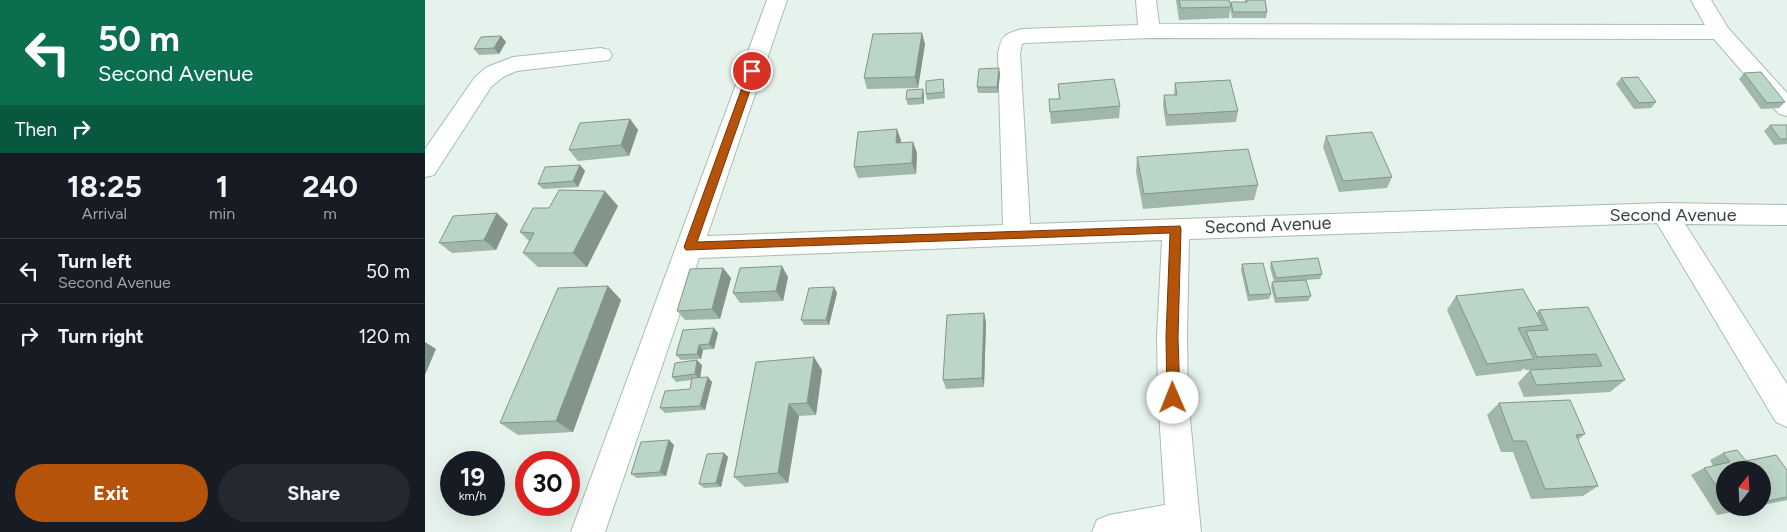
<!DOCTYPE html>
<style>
body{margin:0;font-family:Figtree,sans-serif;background:#242831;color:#f1f3f6;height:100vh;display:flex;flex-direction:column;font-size:19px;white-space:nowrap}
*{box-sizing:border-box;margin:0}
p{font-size:16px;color:#9ea1a6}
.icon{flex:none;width:28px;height:28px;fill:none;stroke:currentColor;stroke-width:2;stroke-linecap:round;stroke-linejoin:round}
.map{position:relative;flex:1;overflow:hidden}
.drawer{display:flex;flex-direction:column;background:#171b24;width:425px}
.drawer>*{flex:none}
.banner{background:#0b6e4f;color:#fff;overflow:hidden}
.needle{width:32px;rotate:18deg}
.tools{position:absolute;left:1291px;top:461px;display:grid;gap:10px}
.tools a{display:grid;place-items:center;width:55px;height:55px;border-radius:50%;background:#171b24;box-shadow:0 5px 20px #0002;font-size:25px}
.speed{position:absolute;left:15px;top:451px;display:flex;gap:10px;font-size:25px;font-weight:700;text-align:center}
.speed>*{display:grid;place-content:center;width:65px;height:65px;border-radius:50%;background:#171b24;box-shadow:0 5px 20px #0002;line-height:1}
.speed small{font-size:12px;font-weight:400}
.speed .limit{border:8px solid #d22;background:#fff;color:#111}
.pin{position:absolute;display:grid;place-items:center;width:42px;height:42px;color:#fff;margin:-21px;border:2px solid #fff;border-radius:50%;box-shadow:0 1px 5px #0007}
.me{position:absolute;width:55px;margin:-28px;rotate:359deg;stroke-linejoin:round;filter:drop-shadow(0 0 4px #0008)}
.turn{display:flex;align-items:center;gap:18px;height:105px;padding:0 15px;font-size:22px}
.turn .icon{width:65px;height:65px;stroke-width:2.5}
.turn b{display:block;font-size:35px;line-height:42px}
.then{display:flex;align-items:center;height:48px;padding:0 15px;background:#0003;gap:10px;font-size:19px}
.eta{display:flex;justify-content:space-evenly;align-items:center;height:85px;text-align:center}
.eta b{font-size:30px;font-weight:700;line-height:35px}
.primary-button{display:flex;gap:10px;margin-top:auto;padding:10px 15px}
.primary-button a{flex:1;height:58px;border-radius:30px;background:#b45309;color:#fff;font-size:20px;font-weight:700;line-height:58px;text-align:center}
.primary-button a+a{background:#242831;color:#f1f3f6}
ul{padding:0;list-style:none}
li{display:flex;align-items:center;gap:15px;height:65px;padding:0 15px;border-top:1px solid #363941}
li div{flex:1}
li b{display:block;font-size:19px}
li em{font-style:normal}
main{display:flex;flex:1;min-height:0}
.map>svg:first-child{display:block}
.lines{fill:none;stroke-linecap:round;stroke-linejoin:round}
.street-casing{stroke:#a8beb2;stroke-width:2}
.street{fill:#fff;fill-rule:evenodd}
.wall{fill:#a1b7aa}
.shaded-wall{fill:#83958b}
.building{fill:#bbd5c6;stroke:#83958b}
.route{fill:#b45309;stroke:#753606}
.labels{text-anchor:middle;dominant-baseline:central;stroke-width:5;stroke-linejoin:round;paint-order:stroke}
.street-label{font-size:18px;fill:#35463c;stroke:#fff}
</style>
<main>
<section class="drawer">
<div class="banner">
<div class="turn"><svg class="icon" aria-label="left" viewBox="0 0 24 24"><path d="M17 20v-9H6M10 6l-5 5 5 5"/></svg><div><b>50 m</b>Second Avenue</div></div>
<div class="then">Then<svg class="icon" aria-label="right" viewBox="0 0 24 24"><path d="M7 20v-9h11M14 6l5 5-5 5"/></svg></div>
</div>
<div class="eta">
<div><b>18:25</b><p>Arrival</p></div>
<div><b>1</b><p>min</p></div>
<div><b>240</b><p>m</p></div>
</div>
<ul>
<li><svg class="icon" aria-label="left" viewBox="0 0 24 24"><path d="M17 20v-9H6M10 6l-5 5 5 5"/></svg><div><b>Turn left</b><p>Second Avenue</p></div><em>50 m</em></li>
<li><svg class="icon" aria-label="right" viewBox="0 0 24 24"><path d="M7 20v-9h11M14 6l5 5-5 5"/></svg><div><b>Turn right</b></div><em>120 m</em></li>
</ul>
<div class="primary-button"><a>Exit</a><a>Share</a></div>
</section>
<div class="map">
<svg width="1362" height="532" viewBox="0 0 1362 532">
<rect width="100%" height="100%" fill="#e5f3ec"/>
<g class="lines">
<g class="street-casing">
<path id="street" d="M342,0H362L282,236L578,225L573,53C577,35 579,34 597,29L713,25L711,0H731L734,24L1280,25L1266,0H1286L1303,28L1362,93V116L1354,114L1289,39L724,38L600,43L597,44L595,53L605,224L1239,203L1362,205V225L1260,224L1362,384V427L1351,422L1232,223L764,239L762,337L763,398L776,532H667L672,520L684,515L740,505L733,398L732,337L737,240L274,258L180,532H146Z
M176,48L184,50L187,55L184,60L92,71L78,77L66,87L9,175L0,177V149L50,77L62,67L88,57Z"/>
</g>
<use href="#street" class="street"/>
</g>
<path class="wall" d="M751,0H804L806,6V2H820V0H840L842,12L841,18H807L805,9L804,18L754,20Z
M76,36L81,42L74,54L54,55L49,49Z
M500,44L493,88L442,89L439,78Z
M1319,73L1360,102L1354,108L1336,109L1314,79Z
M575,74L573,93H553L552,87Z
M1196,78L1231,102L1226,108L1209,109L1191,84Z
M518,79L519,85L520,98L502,100L501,94Z
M750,83L813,111L811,122L741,126L738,106L739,95H749Z
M633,84L695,106L694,118L626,124L624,99H634Z
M499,95V104L483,105L481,99Z
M205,119L213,130L204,156L153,161L144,150Z
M1345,125H1362V144L1349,145L1339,131Z
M901,136L967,177L962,188L914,192L898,147Z
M476,140V143L488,142L492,153L491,174L433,178L429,167Z
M712,157L833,185L829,200L718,209L711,172Z
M155,165L160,171L153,187L118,189L113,184Z
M193,206L162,267H113L98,253L104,241L95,232Z
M83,224L71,250L27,253L14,243Z
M846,262L897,274L895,279L881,280L886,296L883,301L850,303L846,287L847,282H849L845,267Z
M817,264L846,294L844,299L823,301L816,270Z
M298,268L306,278L295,319L260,320L252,311Z
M363,277L358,301L315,303L308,293Z
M183,286L196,300L148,432L93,435L75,423Z
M409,287L412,293L404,325H379L376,320Z
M1031,296L1111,313L1114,310L1163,307L1200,380L1185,392L1099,397L1093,383L1105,370L1157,367L1100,370L1099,368L1096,371L1051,376L1022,310Z
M559,313L561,323L559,387L521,389L518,380Z
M293,333L289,349L278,350L276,359L256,360L251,355Z
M331,362L397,370L391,415L374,416L363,483L320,487L309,477Z
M277,365L275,378L283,377L287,382L280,410L240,413L235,408L265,389L267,380L251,382L247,377Z
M1074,403L1160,434L1153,440L1173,486L1158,496L1106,499L1088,452H1076L1062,415Z
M244,440L249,445L241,476L212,478L206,474Z
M299,453L303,457L296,487L279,488L274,484Z
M1298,453L1321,461L1362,470V500L1338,505V470H1300V508H1328L1292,515L1266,475L1279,468L1288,466L1285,460Z"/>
<path class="shaded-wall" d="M497,33L500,44L493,88L490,77Z
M76,36L81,42L74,54L69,48Z
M574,68L575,74L573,93L572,87Z
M498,89L499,95V104L497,98Z
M205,119L213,130L204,156L196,145Z
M472,129L476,140L475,154L471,143Z
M488,142L492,153L491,174L487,163Z
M155,165L160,171L153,187L148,181Z
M180,191L193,206L162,267L148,253Z
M72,213L83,224L71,250L59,240Z
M357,266L363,277L358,301L351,291Z
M298,268L306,278L295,319L287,309Z
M183,286L196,300L148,432L131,421Z
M409,287L412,293L404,325L401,320Z
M559,313L561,323L559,387L557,378Z
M289,328L293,333L289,349L284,344Z
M0,342L11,349L0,375Z
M274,345L278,350L276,359L272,354Z
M389,357L397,370L391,415L382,403Z
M272,360L277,365L275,379L270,374Z
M283,377L287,382L280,410L275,406Z
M364,404L374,416L363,483L353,473Z
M244,440L249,445L241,476L235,472Z
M299,453L303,457L296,487L291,483Z"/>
<path class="building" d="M754,0H804L806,7L756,8Z
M822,0H840L842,12H808L806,2H822Z
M497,33L490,77L439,78L448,34Z
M76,36L69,48L49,49L56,37Z
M574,68L572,87H552L554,69Z
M1336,72L1360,102L1342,103L1319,73Z
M1213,77L1231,102L1214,103L1196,78Z
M518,79L519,92L501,94V81Z
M689,79L695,106L625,112L624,99H635L633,84Z
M805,80L813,111L742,115L739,95H752L750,83Z
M498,89L497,98L481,99L482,90Z
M205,119L196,145L144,150L155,123Z
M1345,125H1362V139H1355Z
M472,129L471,143L488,142L487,163L429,167L433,132Z
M947,132L967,177L918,181L901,136Z
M823,149L833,185L719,194L712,157Z
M155,165L148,181L113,184L120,167Z
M134,190L180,191L148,253H98L109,233L95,232L108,208H124Z
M72,213L59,240L14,243L28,216Z
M893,258L897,274L851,278L846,262Z
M838,263L846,294L824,295L817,264Z
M357,266L351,291L308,293L315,268Z
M298,268L287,309L252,311L265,269Z
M881,280L886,296L851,298L847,282Z
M183,286L131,421L75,423L133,288Z
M409,287L401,320H376L384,288Z
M1098,289L1118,325L1093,328L1109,359L1062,364L1031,296Z
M1163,307L1200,380L1111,385L1105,370L1177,366L1171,354L1112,357L1101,331L1123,330L1114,310Z
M559,313L557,378L518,380L522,315Z
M289,328L284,344L274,345L272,354L251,355L258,330Z
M389,357L382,403L364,404L353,473L309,477L331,362Z
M272,360L270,374L247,377L250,363Z
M283,377L275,406L235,408L240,391L265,389L267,378Z
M1145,400L1160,434L1151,435L1173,486L1120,489L1101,441H1088L1074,403Z
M244,440L235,472L206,474L216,442Z
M1312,450L1321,461L1351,455L1362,470V497L1338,502V470H1300V498L1279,468L1305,462L1298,453Z
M299,453L291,483L274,484L282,454Z"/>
<path class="route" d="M327,67L332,71L272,242L755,226L756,229L753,337L755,398L753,403L748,404L744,403L742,398L741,337L745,233L261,250L259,247L323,71Z"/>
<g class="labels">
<g class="street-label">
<text x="1248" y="215">Second Avenue</text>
<text transform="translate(843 225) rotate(-2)">Second Avenue</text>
</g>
</g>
</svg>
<div class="tools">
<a><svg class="needle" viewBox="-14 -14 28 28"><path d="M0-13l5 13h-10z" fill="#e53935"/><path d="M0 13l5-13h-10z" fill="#9ea1a6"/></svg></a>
</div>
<div class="speed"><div>19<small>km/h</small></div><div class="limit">30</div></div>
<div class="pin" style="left:327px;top:71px;background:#d93025"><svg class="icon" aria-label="arrive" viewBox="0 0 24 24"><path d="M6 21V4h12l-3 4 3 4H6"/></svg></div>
<svg class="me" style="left:748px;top:398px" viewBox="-20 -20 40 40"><circle r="19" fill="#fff"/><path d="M0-13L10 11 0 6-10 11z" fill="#b45309"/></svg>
</div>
</main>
